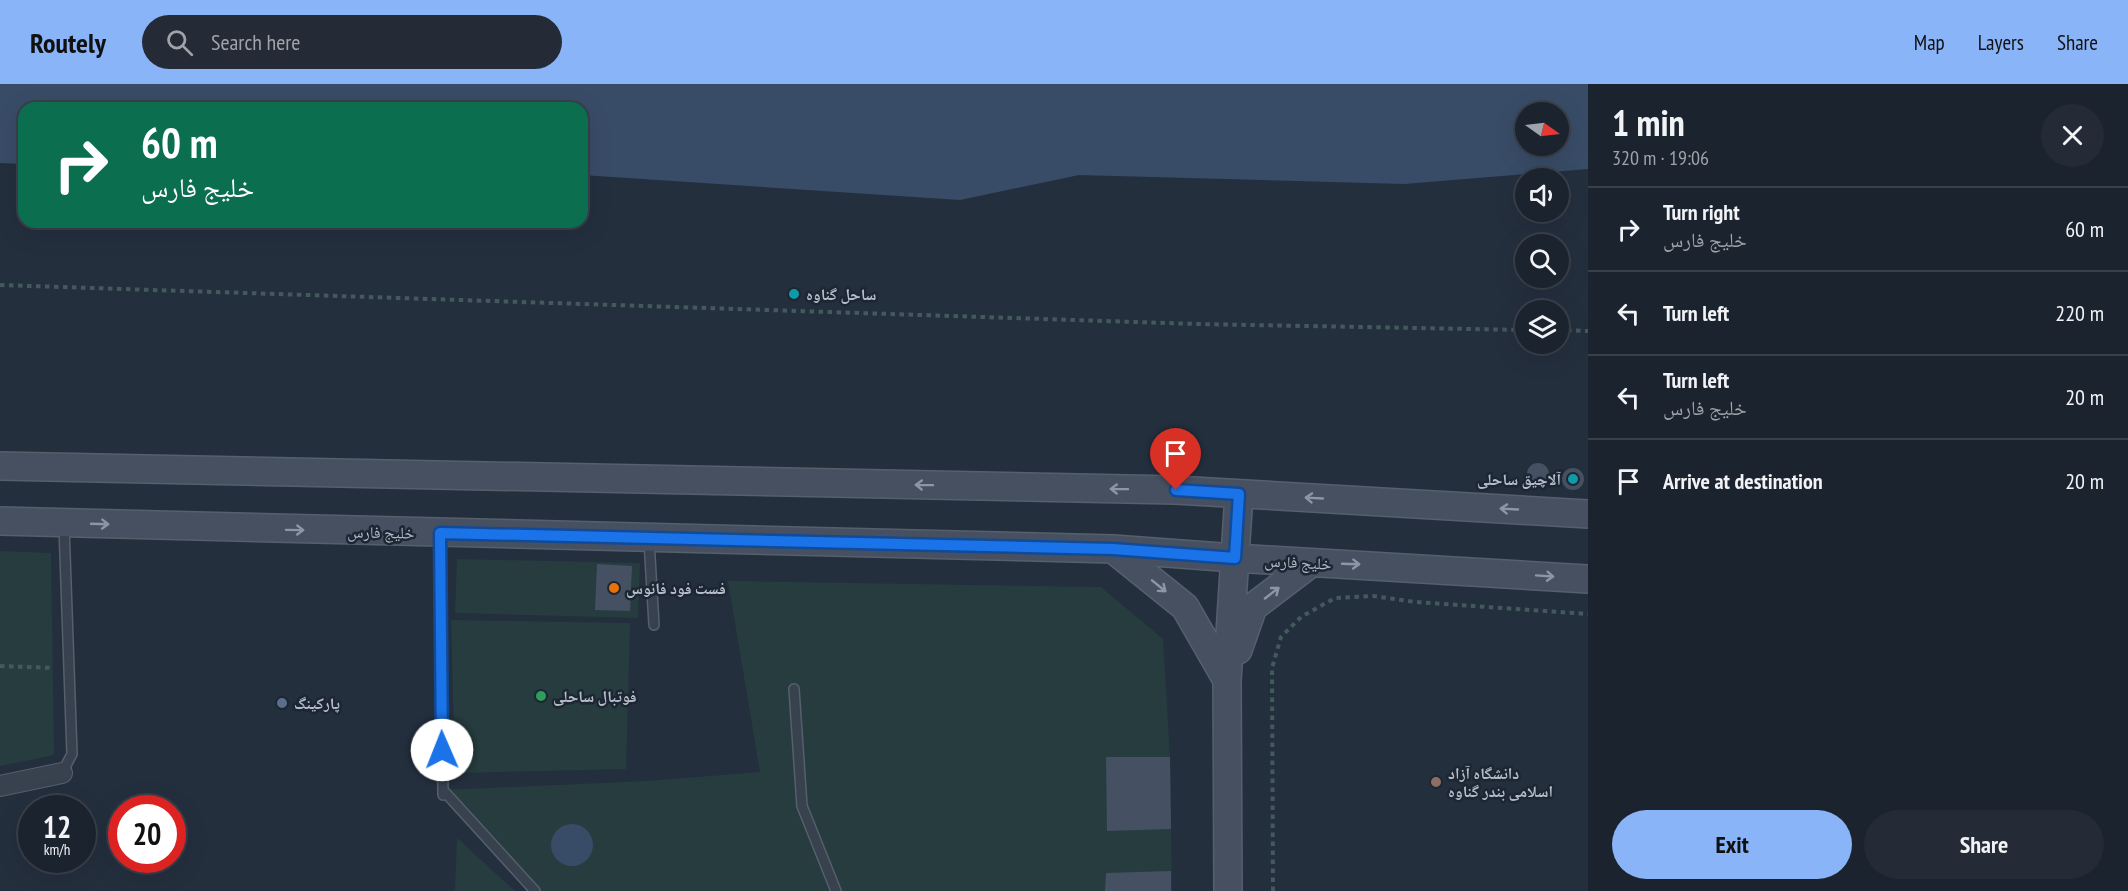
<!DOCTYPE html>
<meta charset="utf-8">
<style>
body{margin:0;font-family:"PT Sans Narrow","Noto Naskh Arabic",sans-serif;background:#242b36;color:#f1f3f6;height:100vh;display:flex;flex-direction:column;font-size:22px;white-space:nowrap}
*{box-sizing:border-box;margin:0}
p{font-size:20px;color:#a0a4aa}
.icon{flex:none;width:33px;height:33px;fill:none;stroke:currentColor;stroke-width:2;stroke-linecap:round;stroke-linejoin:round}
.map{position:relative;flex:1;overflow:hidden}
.panel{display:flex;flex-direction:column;background:#1b232e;width:540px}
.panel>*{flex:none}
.guide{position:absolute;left:18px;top:18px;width:570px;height:126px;border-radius:18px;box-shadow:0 6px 24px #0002,0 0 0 2px #39404a;background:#0b6e4f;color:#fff;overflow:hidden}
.needle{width:39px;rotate:104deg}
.controls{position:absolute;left:1515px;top:18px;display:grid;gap:12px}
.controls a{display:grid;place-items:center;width:54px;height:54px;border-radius:50%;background:#1b232e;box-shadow:0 6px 24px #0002,0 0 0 2px #39404a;font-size:30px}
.speed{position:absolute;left:18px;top:711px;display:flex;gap:12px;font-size:30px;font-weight:700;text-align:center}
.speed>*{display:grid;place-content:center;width:78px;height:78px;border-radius:50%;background:#1b232e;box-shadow:0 6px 24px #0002,0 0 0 2px #39404a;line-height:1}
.speed small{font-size:15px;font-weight:400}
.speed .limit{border:9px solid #d22;background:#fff;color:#111}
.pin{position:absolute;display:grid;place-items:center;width:51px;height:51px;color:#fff;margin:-62px -26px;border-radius:50% 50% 50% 0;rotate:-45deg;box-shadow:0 0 6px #0007}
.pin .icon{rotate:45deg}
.me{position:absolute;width:66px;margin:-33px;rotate:359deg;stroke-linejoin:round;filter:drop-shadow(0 0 4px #0008)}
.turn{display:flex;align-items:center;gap:21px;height:126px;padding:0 24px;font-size:27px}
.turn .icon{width:78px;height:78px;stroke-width:2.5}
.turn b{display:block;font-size:42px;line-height:51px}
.round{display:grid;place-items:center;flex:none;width:63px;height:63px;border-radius:32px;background:#242b36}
.headline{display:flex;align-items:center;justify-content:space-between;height:102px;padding:0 24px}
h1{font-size:36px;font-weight:700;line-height:45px}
.action{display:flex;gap:12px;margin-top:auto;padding:12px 24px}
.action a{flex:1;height:69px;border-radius:36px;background:#8ab4f8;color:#111;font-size:24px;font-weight:700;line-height:69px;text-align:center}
.action a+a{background:#242b36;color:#f1f3f6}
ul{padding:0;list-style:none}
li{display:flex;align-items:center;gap:18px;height:84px;padding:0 24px;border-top:2px solid #39404a}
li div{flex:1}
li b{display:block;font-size:22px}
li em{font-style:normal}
header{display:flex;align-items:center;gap:36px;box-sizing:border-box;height:84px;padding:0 30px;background:#8ab4f8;color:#111}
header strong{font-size:28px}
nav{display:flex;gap:33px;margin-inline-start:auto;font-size:21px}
.search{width:420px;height:54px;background:#242b36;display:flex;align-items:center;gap:15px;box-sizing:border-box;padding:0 21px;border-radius:33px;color:#a0a4aa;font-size:22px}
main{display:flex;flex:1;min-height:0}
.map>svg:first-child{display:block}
.green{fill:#263c3f}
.water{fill:#394c67;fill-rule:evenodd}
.building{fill:#455162}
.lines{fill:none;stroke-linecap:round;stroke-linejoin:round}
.service-casing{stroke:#565f6c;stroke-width:12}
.minor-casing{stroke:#565f6c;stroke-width:22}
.secondary-casing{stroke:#565f6c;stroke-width:30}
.path{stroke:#44595c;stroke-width:4;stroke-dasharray:4.5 4.5;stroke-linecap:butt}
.service{stroke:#38414e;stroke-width:9}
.minor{stroke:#38414e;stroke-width:20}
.secondary{stroke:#465061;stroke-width:27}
.oneway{stroke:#8e96a5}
.route-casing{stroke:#114b97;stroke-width:15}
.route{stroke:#1a73e8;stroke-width:10}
.culture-dot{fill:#0f9aa8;stroke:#1d2633;stroke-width:2}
.food-dot{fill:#e8710a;stroke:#1d2633;stroke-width:2}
.leisure-dot{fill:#2e9e5b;stroke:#1d2633;stroke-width:2}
.service-dot{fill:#5c6f8a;stroke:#1d2633;stroke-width:2}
.education-dot{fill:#8d6e63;stroke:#1d2633;stroke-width:2}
.labels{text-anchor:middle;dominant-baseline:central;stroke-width:5;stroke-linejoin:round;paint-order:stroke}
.poi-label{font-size:16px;font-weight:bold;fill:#b4bcc9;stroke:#1d2633;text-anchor:start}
.street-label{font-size:16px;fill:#b4bcc9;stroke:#1d2633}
</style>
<header>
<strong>Routely</strong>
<div class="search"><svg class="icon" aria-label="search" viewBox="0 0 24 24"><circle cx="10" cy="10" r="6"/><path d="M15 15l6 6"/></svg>Search here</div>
<nav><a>Map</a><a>Layers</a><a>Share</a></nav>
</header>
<main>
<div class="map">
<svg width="1588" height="807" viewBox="0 0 1588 807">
<rect width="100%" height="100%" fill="#242f3e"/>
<path class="green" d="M0,467L51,469L54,671L0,682Z
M457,475L640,479L638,534L455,529Z
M728,497L1101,503L1163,555L1170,673L1172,807H535L443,706L647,697L760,688Z
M451,536L630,539L626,685L455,689Z
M457,754L515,807H455Z"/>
<path class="water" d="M0,0H1588V85L1404,100L1079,91L960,116L582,91V24H24V80L0,79ZM1526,28H1558V62H1526Z
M551 761a21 21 0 1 1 42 0a21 21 0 1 1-42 0Z"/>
<path class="building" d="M1527 390a11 11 0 1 1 22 0a11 11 0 1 1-22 0Z
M1562 395a11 11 0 1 1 22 0a11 11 0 1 1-22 0Z
M597,480L632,482L630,527L595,526Z
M1106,673H1170L1171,745L1107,747Z
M1171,787V807H1105L1106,789Z"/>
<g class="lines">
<g class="service-casing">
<path id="service" d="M440,452L443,711V706L535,807
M649,456L654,541
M794,605L802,722L836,807
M62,689L72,670L64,442"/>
</g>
<g class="minor-casing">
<path id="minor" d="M0,702L62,689"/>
</g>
<g class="secondary-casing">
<path id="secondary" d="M0,382L1176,406L1588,430
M0,437L1113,465L1235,474L1588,495
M1113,465L1185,523L1227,596
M1238,566L1253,523L1311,479
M1228,807L1227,596L1239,410"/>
</g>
<path class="path" d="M0,201L1197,240L1526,246
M1558,246L1588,247
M0,582L53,584
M1273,807L1272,584L1281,553L1301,533L1335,514L1373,512L1416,518L1588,530"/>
<use href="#service" class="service"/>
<use href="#minor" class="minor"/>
<use href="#secondary" class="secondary"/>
</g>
<defs><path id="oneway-shaft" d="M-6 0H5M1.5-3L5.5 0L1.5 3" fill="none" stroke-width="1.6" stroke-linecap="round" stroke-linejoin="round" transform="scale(1.5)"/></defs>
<g class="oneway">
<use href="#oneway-shaft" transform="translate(924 401) rotate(-179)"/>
<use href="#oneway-shaft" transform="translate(1119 405) rotate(-179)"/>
<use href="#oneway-shaft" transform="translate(1314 414) rotate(-177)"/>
<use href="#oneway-shaft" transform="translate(1509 425) rotate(-177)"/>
<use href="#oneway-shaft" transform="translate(100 440) rotate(2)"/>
<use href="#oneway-shaft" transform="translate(295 446) rotate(1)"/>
<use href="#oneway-shaft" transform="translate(1351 480) rotate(2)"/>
<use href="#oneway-shaft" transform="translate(1545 492) rotate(4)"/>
<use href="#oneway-shaft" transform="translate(1159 502) rotate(39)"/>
<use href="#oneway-shaft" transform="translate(1272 509) rotate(-38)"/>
</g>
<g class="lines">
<g class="route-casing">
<path id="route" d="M442,666L440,449L1113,465L1235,474L1239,410L1176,406"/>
</g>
<use href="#route" class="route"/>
</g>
<g class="culture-dot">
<circle cx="794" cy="210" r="6"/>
<circle cx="1573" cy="395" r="6"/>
</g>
<circle class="food-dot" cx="614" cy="504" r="6"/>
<circle class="leisure-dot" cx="541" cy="612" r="6"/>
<circle class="service-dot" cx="282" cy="619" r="6"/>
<circle class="education-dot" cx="1436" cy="698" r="6"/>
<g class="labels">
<g class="poi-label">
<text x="806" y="210">ساحل گناوه</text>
<text x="1561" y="395" text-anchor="end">آلاچیق ساحلی</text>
<text x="626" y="504">فست فود فانوس</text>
<text x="553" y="612">فوتبال ساحلی</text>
<text x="294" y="619">پارکینگ</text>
<text x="1448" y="689">دانشگاه آزاد<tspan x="1448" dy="18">اسلامی بندر گناوه</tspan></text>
</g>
<g class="street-label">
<text transform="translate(381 448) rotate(1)">خلیج فارس</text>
<text transform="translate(1298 478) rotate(3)">خلیج فارس</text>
</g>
</g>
</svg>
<div class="controls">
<a><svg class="needle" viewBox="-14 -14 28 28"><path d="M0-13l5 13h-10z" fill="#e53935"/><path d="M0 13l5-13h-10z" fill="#a0a4aa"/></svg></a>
<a><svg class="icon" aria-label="sound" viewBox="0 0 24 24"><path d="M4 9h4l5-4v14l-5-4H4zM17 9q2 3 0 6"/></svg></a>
<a><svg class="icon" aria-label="search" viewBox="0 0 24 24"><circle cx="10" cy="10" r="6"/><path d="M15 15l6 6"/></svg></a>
<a><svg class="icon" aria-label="layers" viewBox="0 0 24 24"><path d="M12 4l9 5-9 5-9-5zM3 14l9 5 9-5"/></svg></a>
</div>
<div class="speed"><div>12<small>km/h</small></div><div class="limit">20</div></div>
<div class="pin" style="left:1176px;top:406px;background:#d93025"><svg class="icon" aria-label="arrive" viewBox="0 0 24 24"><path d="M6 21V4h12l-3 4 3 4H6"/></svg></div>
<svg class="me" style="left:442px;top:666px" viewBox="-20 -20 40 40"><circle r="19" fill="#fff"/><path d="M0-13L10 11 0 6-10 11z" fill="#1a73e8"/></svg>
<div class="guide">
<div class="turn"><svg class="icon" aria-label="right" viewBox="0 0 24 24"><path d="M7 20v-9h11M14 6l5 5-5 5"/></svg><div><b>60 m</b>خلیج فارس</div></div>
</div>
</div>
<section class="panel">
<div class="headline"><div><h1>1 min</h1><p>320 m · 19:06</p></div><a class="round"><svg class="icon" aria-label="close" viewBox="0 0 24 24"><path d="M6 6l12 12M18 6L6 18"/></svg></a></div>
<ul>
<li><svg class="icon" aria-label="right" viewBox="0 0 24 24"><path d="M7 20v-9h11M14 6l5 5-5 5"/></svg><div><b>Turn right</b><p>خلیج فارس</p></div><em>60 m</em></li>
<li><svg class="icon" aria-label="left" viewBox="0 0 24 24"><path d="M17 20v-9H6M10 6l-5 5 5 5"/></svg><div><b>Turn left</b></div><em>220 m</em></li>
<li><svg class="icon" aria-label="left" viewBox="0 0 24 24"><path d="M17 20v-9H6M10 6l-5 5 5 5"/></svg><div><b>Turn left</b><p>خلیج فارس</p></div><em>20 m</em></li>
<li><svg class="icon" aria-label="arrive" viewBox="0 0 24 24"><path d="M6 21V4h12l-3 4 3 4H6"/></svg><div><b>Arrive at destination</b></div><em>20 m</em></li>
</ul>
<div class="action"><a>Exit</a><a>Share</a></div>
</section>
</main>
